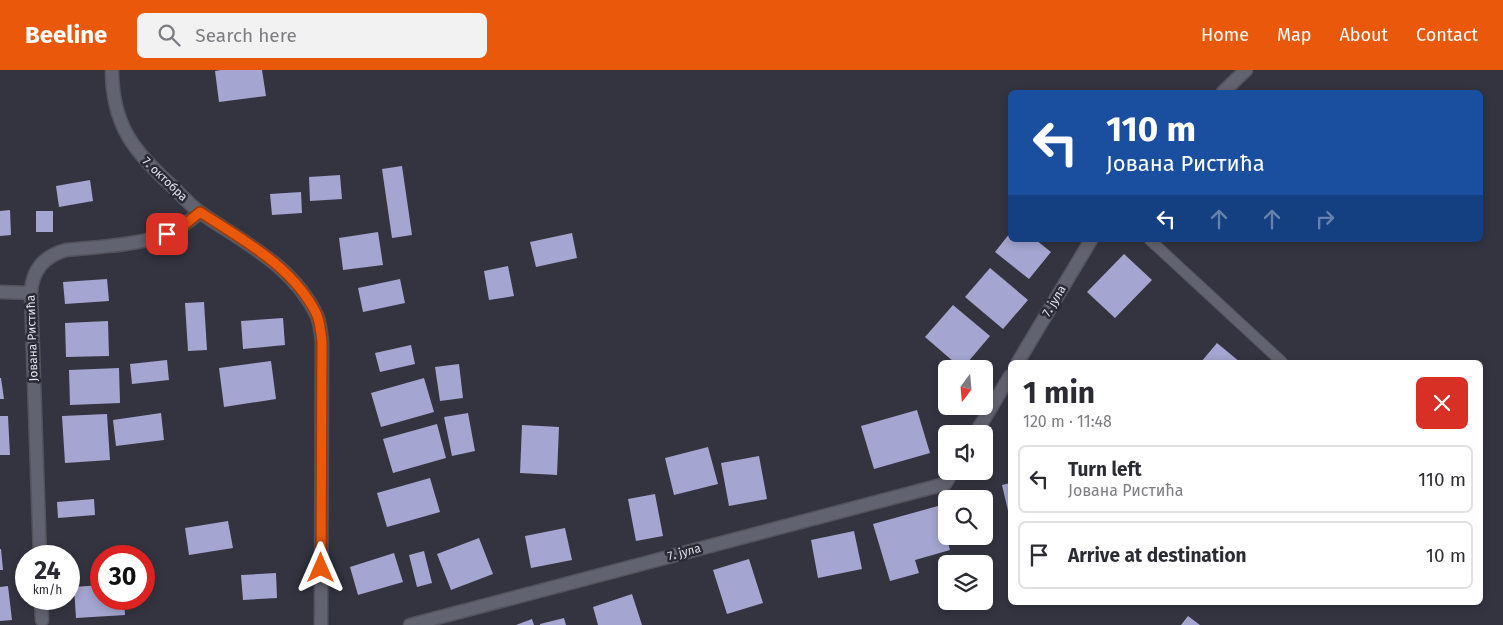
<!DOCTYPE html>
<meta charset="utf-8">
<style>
body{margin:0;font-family:"Fira Sans",sans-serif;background:#f2f2f3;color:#2b2b33;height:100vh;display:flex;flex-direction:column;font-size:19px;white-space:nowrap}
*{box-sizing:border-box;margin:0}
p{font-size:16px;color:#7c7c81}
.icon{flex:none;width:28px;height:28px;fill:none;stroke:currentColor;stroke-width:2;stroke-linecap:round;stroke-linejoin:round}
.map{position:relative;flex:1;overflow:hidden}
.sheet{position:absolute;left:1008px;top:290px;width:475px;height:245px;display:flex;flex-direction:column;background:#fff;border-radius:8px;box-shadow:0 2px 8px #0003}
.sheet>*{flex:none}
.hud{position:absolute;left:1008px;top:20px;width:475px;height:152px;border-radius:8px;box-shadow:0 2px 8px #0003;background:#1a4fa0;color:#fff;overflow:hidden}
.needle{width:32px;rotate:196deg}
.fabs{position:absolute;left:938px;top:290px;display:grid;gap:10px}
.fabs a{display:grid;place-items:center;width:55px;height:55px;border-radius:8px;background:#fff;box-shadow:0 2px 8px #0003;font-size:25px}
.speed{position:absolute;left:15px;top:475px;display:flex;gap:10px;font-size:25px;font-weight:700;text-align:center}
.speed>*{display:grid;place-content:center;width:65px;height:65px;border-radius:50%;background:#fff;box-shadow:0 2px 8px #0003;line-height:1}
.speed small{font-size:12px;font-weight:400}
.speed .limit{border:8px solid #d22;background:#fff;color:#111}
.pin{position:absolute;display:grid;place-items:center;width:42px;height:42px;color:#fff;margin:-21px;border-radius:10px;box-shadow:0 2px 8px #0006}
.me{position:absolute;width:55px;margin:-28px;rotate:0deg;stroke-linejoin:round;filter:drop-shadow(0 0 4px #0008)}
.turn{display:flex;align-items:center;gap:18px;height:105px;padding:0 15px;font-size:22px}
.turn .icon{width:65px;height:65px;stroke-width:2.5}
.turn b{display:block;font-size:35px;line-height:42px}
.lanes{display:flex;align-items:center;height:48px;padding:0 15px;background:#0003;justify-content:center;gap:25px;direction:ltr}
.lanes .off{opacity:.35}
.round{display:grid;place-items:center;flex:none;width:52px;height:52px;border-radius:8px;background:#f2f2f3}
.summary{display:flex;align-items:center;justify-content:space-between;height:85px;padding:0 15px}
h1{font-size:30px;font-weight:700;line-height:38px}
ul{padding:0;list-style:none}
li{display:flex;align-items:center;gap:15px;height:68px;margin:0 10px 8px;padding:0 5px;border:2px solid #e1e1e2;border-radius:8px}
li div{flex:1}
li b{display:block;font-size:19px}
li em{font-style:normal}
header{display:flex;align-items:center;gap:30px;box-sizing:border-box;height:70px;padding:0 25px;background:#ea580c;color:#fff}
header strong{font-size:24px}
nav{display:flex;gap:28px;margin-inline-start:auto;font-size:18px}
.search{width:350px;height:45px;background:#f2f2f3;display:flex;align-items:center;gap:12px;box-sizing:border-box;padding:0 18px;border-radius:8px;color:#7c7c81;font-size:19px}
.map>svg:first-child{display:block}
.building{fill:#a4a5d0}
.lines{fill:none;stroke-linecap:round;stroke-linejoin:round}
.service-casing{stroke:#52535d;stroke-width:12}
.minor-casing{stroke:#52535d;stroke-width:15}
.service{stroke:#626370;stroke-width:10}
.minor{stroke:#626370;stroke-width:12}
.route-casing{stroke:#983908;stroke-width:12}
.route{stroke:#ea580c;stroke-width:9}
.labels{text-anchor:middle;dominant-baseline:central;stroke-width:5;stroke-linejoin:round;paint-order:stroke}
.street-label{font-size:12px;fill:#e0e0e8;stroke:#2a2a36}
</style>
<header>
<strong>Beeline</strong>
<div class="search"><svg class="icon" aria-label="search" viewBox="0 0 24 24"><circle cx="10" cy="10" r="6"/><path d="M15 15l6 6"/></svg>Search here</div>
<nav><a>Home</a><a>Map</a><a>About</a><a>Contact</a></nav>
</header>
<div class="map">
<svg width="1503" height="555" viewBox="0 0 1503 555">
<rect width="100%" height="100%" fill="#343440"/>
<path class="building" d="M221,0H262L266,26L219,32L215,1Z
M402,96L412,165L392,168L382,99Z
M340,105L342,129L310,131L309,107Z
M90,110L93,131L59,137L56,116Z
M301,122L302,143L272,145L270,124Z
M10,140L11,165L0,166V141Z
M36,141H53V162H36Z
M378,162L383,195L343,200L339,168Z
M572,163L577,188L536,197L530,172Z
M1010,163V170H1036L1051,182L1029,209L995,182Z
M1124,184L1152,210L1115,248L1087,222Z
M508,196L514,226L489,230L484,201Z
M990,198L1028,230L1003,259L965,227Z
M107,209L109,231L65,234L63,212Z
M400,209L405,233L363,242L358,218Z
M204,232L207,280L188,281L185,233Z
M953,235L990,266L962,299L925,267Z
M283,248L285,275L243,279L241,251Z
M108,251L109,286L66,287L65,253Z
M1217,273L1240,292H1201Z
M411,275L415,294L380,302L375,283Z
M167,290L169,310L132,314L130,294Z
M271,291L276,329L224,337L219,298Z
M459,294L463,328L440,331L435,297Z
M119,298L120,333L70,335L69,300Z
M0,308H1L4,329H0Z
M424,308L434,342L381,357L371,323Z
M917,340L930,383L874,399L861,356Z
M161,343L164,370L116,376L113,350Z
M468,343L475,381L452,386L444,347Z
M107,344L110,390L65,393L62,346Z
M0,346H8L10,385H0Z
M437,354L446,388L393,403L383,369Z
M522,355L559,357L557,405L520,403Z
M708,377L718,414L674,425L665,388Z
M759,386L767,429L729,436L721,393Z
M430,408L440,442L387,457L377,423Z
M1010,413V445H1009L1002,415Z
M655,424L663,466L636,471L628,429Z
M94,429L95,445L58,448L57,432Z
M938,436L950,480L915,490L919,503L890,511L873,454Z
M228,451L233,478L189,485L185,458Z
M565,458L572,490L531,498L525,466Z
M854,461L862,499L818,508L811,470Z
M479,468L493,504L451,520L437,484Z
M0,479H1L3,500H0Z
M424,481L432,513L417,517L409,485Z
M394,483L403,512L358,525L350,497Z
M749,489L763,533L727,544L713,500Z
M276,503L277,528L243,530L241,505Z
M101,515V529H124L125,545L76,548L74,517Z
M8,516L12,550L0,551V517Z
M632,524L642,555H598L593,537Z
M1188,546L1200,555H1181Z
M564,548L566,555H540V554Z
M532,549L534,555H516Z"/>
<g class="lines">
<g class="service-casing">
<path id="service" d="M1150,170L1282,292"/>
</g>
<g class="minor-casing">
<path id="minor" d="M112,0C112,55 134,82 173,117C182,126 191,136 201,143C244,173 293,195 317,246C320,253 321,263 322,272L321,555
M1223,22L1246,0
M0,222L31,223
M1018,292L1091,170
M975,364L1010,306
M40,486L31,223C32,200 44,186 66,180C113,175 163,177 200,142
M41,529L42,550
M410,555L945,414L953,401"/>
</g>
<use href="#service" class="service"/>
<use href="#minor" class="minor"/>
</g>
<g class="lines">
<g class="route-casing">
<path id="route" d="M167,164L183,156L200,142C243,170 294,197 317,245C320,253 321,263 322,272L321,498"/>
</g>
<use href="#route" class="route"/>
</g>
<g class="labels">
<g class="street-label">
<text transform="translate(165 109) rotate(44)">7. октобра</text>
<text transform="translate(1054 231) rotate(-59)">7. јула</text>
<text transform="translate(32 268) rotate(-92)">Јована Ристића</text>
<text transform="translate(684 482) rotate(-15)">7. јула</text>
</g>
</g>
</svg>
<div class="fabs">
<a><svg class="needle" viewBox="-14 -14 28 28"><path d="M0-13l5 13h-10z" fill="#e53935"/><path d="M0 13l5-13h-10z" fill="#7c7c81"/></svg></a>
<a><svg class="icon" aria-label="sound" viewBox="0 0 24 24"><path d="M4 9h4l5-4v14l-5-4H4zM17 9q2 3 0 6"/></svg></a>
<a><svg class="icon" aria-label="search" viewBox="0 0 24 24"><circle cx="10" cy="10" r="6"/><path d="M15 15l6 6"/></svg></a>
<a><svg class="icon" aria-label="layers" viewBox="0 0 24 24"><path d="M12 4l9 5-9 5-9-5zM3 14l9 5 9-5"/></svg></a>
</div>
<div class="speed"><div>24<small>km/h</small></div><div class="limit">30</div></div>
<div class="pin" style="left:167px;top:164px;background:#d93025"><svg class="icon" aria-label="arrive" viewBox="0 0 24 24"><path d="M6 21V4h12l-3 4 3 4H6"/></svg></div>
<svg class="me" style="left:321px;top:498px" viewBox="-20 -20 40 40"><path d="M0-17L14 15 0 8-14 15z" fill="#ea580c" stroke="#fff" stroke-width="4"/></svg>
<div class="hud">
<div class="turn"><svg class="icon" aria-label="left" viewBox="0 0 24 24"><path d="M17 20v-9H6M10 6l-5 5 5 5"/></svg><div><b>110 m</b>Јована Ристића</div></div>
<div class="lanes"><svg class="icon" aria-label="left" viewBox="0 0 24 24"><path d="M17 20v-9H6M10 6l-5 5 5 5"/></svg><svg class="icon off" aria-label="ahead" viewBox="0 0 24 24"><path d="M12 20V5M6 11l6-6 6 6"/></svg><svg class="icon off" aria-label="ahead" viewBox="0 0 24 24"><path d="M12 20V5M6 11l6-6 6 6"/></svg><svg class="icon off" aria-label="right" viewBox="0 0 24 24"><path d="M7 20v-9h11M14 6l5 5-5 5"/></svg></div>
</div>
<section class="sheet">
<div class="summary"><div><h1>1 min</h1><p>120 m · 11:48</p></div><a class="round" style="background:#d93025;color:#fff"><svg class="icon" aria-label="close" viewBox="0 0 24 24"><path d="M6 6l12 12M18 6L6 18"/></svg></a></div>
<ul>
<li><svg class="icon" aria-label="left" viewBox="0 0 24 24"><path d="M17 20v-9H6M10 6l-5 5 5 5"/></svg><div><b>Turn left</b><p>Јована Ристића</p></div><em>110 m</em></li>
<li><svg class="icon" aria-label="arrive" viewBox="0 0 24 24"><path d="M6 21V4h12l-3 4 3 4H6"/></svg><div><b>Arrive at destination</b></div><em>10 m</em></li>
</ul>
</section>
</div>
